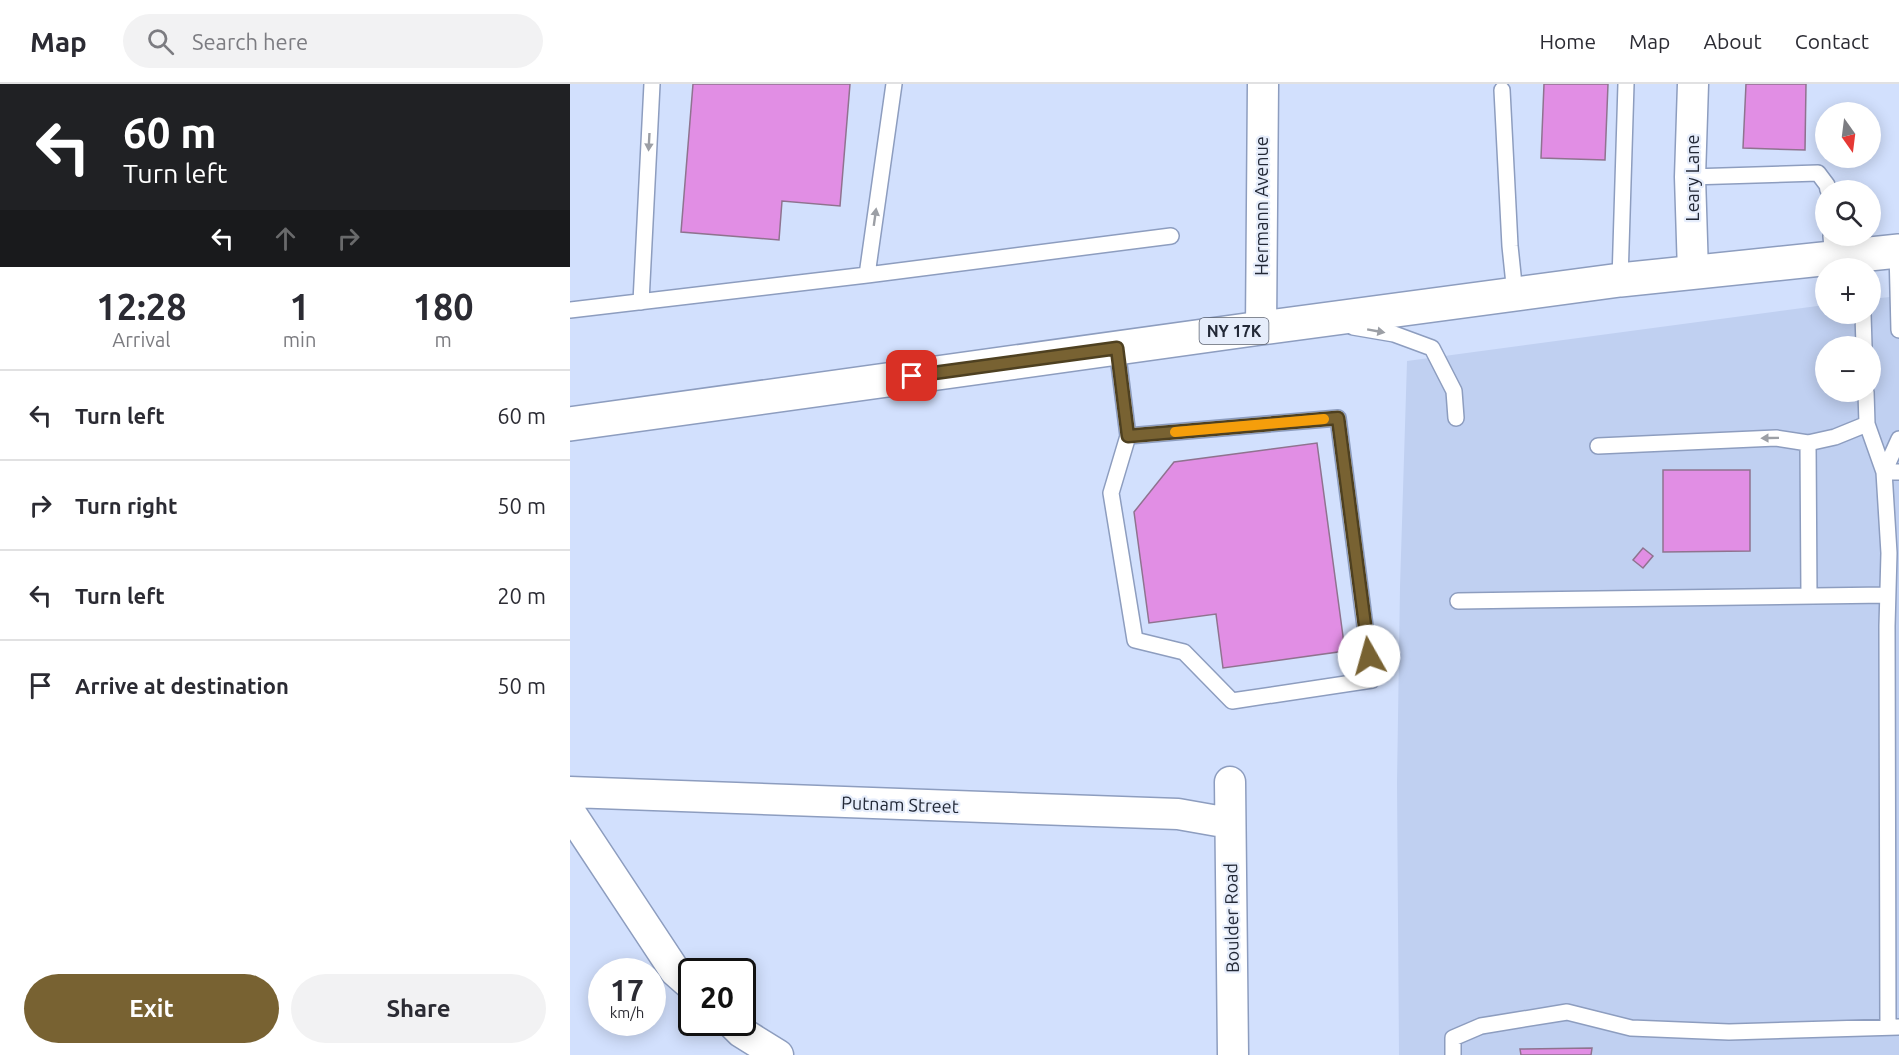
<!DOCTYPE html>
<meta charset="utf-8">
<style>
body{margin:0;font-family:Ubuntu,sans-serif;background:#f2f2f3;color:#2b2b33;height:100vh;display:flex;flex-direction:column;font-size:22px;white-space:nowrap}
*{box-sizing:border-box;margin:0}
p{font-size:20px;color:#7c7c81}
.icon{flex:none;width:33px;height:33px;fill:none;stroke:currentColor;stroke-width:2;stroke-linecap:round;stroke-linejoin:round}
.map{position:relative;flex:1;overflow:hidden}
.sheet{display:flex;flex-direction:column;background:#fff;width:570px}
.sheet>*{flex:none}
.hud{background:#202124;color:#fff;overflow:hidden}
.needle{width:39px;rotate:166deg}
.buttons{position:absolute;left:1245px;top:18px;display:grid;gap:12px}
.buttons a{display:grid;place-items:center;width:66px;height:66px;border-radius:50%;background:#fff;box-shadow:0 3px 15px #0003;font-size:30px}
.speed{position:absolute;left:18px;top:874px;display:flex;gap:12px;font-size:30px;font-weight:700;text-align:center}
.speed>*{display:grid;place-content:center;width:78px;height:78px;border-radius:50%;background:#fff;box-shadow:0 3px 15px #0003;line-height:1}
.speed small{font-size:15px;font-weight:400}
.speed .limit{border:3px solid #111;border-radius:9px;background:#fff;color:#111}
.pin{position:absolute;display:grid;place-items:center;width:51px;height:51px;color:#fff;margin:-26px;border-radius:12px;box-shadow:0 3px 9px #0006}
.me{position:absolute;width:66px;margin:-33px;rotate:353deg;stroke-linejoin:round;filter:drop-shadow(0 0 4px #0008)}
.turn{display:flex;align-items:center;gap:21px;height:126px;padding:0 24px;font-size:27px}
.turn .icon{width:78px;height:78px;stroke-width:2.5}
.turn b{display:block;font-size:42px;line-height:51px}
.lanes{display:flex;align-items:center;height:57px;padding:0 24px;background:#0003;justify-content:center;gap:30px;direction:ltr}
.lanes .off{opacity:.35}
.eta{display:flex;justify-content:space-evenly;align-items:center;height:102px;text-align:center}
.eta b{font-size:36px;font-weight:600;line-height:42px}
.action{display:flex;gap:12px;margin-top:auto;padding:12px 24px}
.action a{flex:1;height:69px;border-radius:36px;background:#786232;color:#fff;font-size:24px;font-weight:600;line-height:69px;text-align:center}
.action a+a{background:#f2f2f3;color:#2b2b33}
ul{padding:0;list-style:none}
li{display:flex;align-items:center;gap:18px;height:90px;padding:0 24px;border-top:2px solid #e1e1e2}
li div{flex:1}
li b{display:block;font-size:22px}
li em{font-style:normal}
header{display:flex;align-items:center;gap:36px;box-sizing:border-box;height:84px;padding:0 30px;background:#fff;border-bottom:2px solid #e1e1e2}
header strong{font-size:28px}
nav{display:flex;gap:33px;margin-inline-start:auto;font-size:21px}
.search{width:420px;height:54px;background:#f2f2f3;display:flex;align-items:center;gap:15px;box-sizing:border-box;padding:0 21px;border-radius:33px;color:#7c7c81;font-size:22px}
main{display:flex;flex:1;min-height:0}
.map>svg:first-child{display:block}
.built{fill:#c0d0f1;fill-rule:evenodd}
.building{fill:#e18ee4;stroke:#8f738f;stroke-width:1.5}
.lines{fill:none;stroke-linecap:round;stroke-linejoin:round}
.service-casing{stroke:#8d9dbf;stroke-width:18}
.minor-casing{stroke:#8d9dbf;stroke-width:33}
.primary-casing{stroke:#8d9dbf;stroke-width:36}
.service{stroke:#fff;stroke-width:15}
.minor{stroke:#fff;stroke-width:30}
.primary{stroke:#fff;stroke-width:33}
.oneway{fill:#9c9fa5}
.route-casing{stroke:#4e4020;stroke-width:15}
.route{stroke:#786232;stroke-width:10}
.slow{stroke:#f59e0b;stroke-width:10}
.labels{text-anchor:middle;dominant-baseline:central;stroke-width:4.5;stroke-linejoin:round;paint-order:stroke}
.shield{fill:#e6edfb;stroke:#5e6472;stroke-width:1.5}
.shield-label{font-size:16px;font-weight:bold;fill:#232937}
.street-label{font-size:18px;fill:#232937;stroke:#e6edfb}
</style>
<header>
<strong>Map</strong>
<div class="search"><svg class="icon" aria-label="search" viewBox="0 0 24 24"><circle cx="10" cy="10" r="6"/><path d="M15 15l6 6"/></svg>Search here</div>
<nav><a>Home</a><a>Map</a><a>About</a><a>Contact</a></nav>
</header>
<main>
<section class="sheet">
<div class="hud">
<div class="turn"><svg class="icon" aria-label="left" viewBox="0 0 24 24"><path d="M17 20v-9H6M10 6l-5 5 5 5"/></svg><div><b>60 m</b>Turn left</div></div>
<div class="lanes"><svg class="icon" aria-label="left" viewBox="0 0 24 24"><path d="M17 20v-9H6M10 6l-5 5 5 5"/></svg><svg class="icon off" aria-label="ahead" viewBox="0 0 24 24"><path d="M12 20V5M6 11l6-6 6 6"/></svg><svg class="icon off" aria-label="right" viewBox="0 0 24 24"><path d="M7 20v-9h11M14 6l5 5-5 5"/></svg></div>
</div>
<div class="eta">
<div><b>12:28</b><p>Arrival</p></div>
<div><b>1</b><p>min</p></div>
<div><b>180</b><p>m</p></div>
</div>
<ul>
<li><svg class="icon" aria-label="left" viewBox="0 0 24 24"><path d="M17 20v-9H6M10 6l-5 5 5 5"/></svg><div><b>Turn left</b></div><em>60 m</em></li>
<li><svg class="icon" aria-label="right" viewBox="0 0 24 24"><path d="M7 20v-9h11M14 6l5 5-5 5"/></svg><div><b>Turn right</b></div><em>50 m</em></li>
<li><svg class="icon" aria-label="left" viewBox="0 0 24 24"><path d="M17 20v-9H6M10 6l-5 5 5 5"/></svg><div><b>Turn left</b></div><em>20 m</em></li>
<li><svg class="icon" aria-label="arrive" viewBox="0 0 24 24"><path d="M6 21V4h12l-3 4 3 4H6"/></svg><div><b>Arrive at destination</b></div><em>50 m</em></li>
</ul>
<div class="action"><a>Exit</a><a>Share</a></div>
</section>
<div class="map">
<svg width="1329" height="971" viewBox="0 0 1329 971">
<rect width="100%" height="100%" fill="#d2e0fd"/>
<path class="built" d="M1329,212V971H829L827,699L830,503L837,277L1255,221L1256,230H1300L1301,215ZM1256,262H1300V308H1256Z"/>
<path class="building" d="M123,0H280L270,122L212,117L209,156L111,148Z
M974,0H1038L1035,76L971,74Z
M1176,0H1236L1235,66L1173,64Z
M747,359L775,567L653,584L646,530L579,539L564,428L604,378Z
M1093,386H1180V467L1093,468Z
M1073,464L1083,472L1073,484L1063,476Z
M1022,964L1021,971H951L950,965Z"/>
<g class="lines">
<g class="service-casing">
<path id="service" d="M932,6L940,162L945,210
M1120,93L1248,89L1257,101L1258,106
M1261,152L1263,174
M1327,167L1329,246
M297,191L324,0
M1050,196L1056,0
M71,218L82,0
M0,226L297,191L601,152
M1293,230L1294,262
M783,243L824,250L862,264L884,307L886,334
M547,264L558,352L541,409L565,556L614,568L662,617L802,596L768,334L558,352
M1296,308L1297,340L1314,388L1319,469L1317,542L1318,942
M1238,359L1239,512
M1028,362L1206,354L1238,359L1265,353L1297,340
M1314,388L1329,355
M1314,388H1329
M888,517L1317,511
M883,971V954L911,942L997,928L1061,944L1159,948L1329,943"/>
</g>
<g class="minor-casing">
<path id="minor" d="M1123,0L1120,93L1123,188
M691,244L693,0
M660,698L663,971
M0,708L608,730L659,739
M0,728L105,887L122,902
M162,939L171,948L208,971"/>
</g>
<g class="primary-casing">
<path id="primary" d="M0,340L691,244L1050,196L1329,167"/>
</g>
<use href="#service" class="service"/>
<use href="#minor" class="minor"/>
<use href="#primary" class="primary"/>
</g>
<defs><path id="oneway-solid" d="M-6-.8H1V-3.2L6.5 0L1 3.2V.8H-6Z" transform="scale(1.5)"/></defs>
<g class="oneway">
<use href="#oneway-solid" transform="translate(79 58) rotate(93)"/>
<use href="#oneway-solid" transform="translate(305 133) rotate(-82)"/>
<use href="#oneway-solid" transform="translate(806 247) rotate(10)"/>
<use href="#oneway-solid" transform="translate(1200 354) rotate(179)"/>
</g>
<g class="lines">
<g class="route-casing">
<path id="route" d="M342,292L547,264L558,352L768,334L799,572"/>
</g>
<use href="#route" class="route"/>
<path class="slow" d="M605,348L754,335"/>
</g>
<g class="labels">
<rect class="shield" x="629.5" y="234" width="69" height="26" rx="4.5"/>
<g class="shield-label">
<text x="664" y="247">NY 17K</text>
</g>
<g class="street-label">
<text transform="translate(1122 94) rotate(-90)">Leary Lane</text>
<text transform="translate(691 122) rotate(-90)">Hermann Avenue</text>
<text transform="translate(330 720) rotate(2)">Putnam Street</text>
<text transform="translate(661 834) rotate(-91)">Boulder Road</text>
</g>
</g>
</svg>
<div class="buttons">
<a><svg class="needle" viewBox="-14 -14 28 28"><path d="M0-13l5 13h-10z" fill="#e53935"/><path d="M0 13l5-13h-10z" fill="#7c7c81"/></svg></a>
<a><svg class="icon" aria-label="search" viewBox="0 0 24 24"><circle cx="10" cy="10" r="6"/><path d="M15 15l6 6"/></svg></a>
<a>+</a>
<a>−</a>
</div>
<div class="speed"><div>17<small>km/h</small></div><div class="limit">20</div></div>
<div class="pin" style="left:342px;top:292px;background:#d93025"><svg class="icon" aria-label="arrive" viewBox="0 0 24 24"><path d="M6 21V4h12l-3 4 3 4H6"/></svg></div>
<svg class="me" style="left:799px;top:572px" viewBox="-20 -20 40 40"><circle r="19" fill="#fff"/><path d="M0-13L10 11 0 6-10 11z" fill="#786232"/></svg>
</div>
</main>
